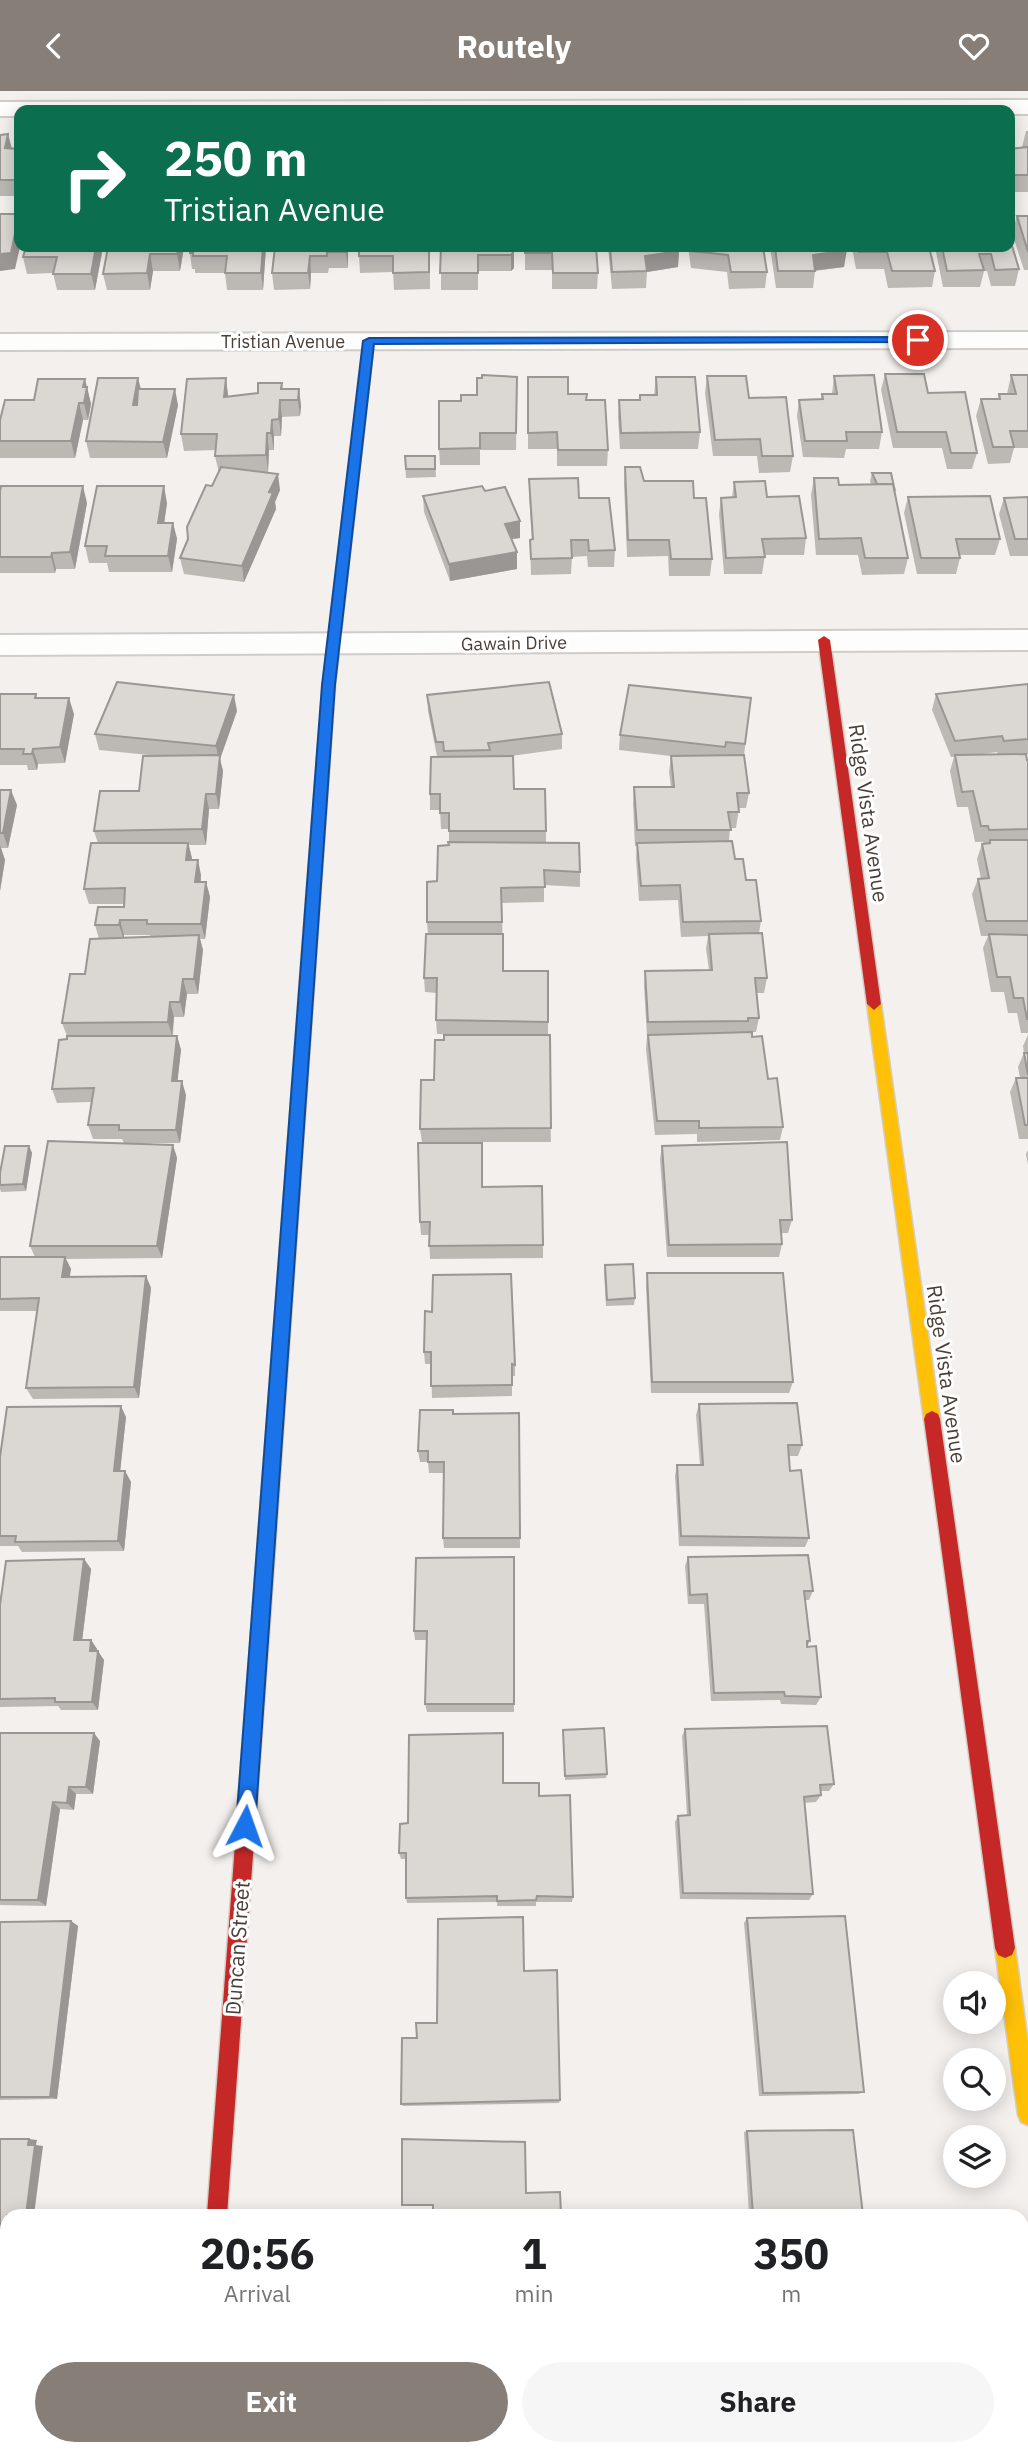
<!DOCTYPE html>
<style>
body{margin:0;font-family:"IBM Plex Sans",sans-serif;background:#f6f6f6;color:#202124;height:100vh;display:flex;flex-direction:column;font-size:26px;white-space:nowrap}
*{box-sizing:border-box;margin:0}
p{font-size:23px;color:#757577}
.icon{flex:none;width:38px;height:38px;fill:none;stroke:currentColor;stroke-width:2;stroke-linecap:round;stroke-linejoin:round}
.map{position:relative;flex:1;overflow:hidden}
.details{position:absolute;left:0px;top:2118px;width:1029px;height:247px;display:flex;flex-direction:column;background:#fff;border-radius:21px 21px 0 0;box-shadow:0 4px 18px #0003}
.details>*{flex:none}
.top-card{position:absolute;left:14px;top:14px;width:1001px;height:147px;border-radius:14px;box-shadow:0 4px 18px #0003;background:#0b6e4f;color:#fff;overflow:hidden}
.buttons{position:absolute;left:943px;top:1880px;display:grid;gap:14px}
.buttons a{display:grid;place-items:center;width:63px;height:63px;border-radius:50%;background:#fff;box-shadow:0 4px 18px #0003;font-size:35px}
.pin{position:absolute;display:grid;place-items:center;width:60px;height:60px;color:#fff;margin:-30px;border:4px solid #fff;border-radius:50%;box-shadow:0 2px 7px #0007}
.me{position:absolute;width:77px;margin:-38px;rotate:4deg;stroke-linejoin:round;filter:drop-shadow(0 0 5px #0008)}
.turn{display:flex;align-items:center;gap:24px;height:147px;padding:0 35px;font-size:32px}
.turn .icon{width:91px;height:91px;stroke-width:2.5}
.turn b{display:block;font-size:49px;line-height:60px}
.eta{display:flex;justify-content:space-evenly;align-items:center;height:119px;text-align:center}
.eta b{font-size:42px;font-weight:700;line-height:49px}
.action{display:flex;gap:14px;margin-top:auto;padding:14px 35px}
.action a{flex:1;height:80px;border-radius:42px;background:#867e77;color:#fff;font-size:28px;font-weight:700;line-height:80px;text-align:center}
.action a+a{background:#f6f6f6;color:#202124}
header{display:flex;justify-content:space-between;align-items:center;height:91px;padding:0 35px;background:#867e77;color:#fff;font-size:32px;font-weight:700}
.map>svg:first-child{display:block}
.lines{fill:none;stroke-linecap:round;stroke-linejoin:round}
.street-casing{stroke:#d0ccc8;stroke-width:4}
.fast-casing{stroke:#d4cec5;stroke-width:3}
.slow-casing{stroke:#d4cec5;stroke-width:3}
.jam-casing{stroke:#d4cec5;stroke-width:3}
.street{fill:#fdfdfc;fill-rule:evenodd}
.fast{fill:#4caf50;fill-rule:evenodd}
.slow{fill:#ffc107;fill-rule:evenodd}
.jam{fill:#c62828;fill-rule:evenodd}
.wall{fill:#bcb9b5;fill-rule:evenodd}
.shaded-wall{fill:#999694}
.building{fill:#dbd7d3;stroke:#999694;stroke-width:2}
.route{fill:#1a73e8;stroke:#114b97;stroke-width:2}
.labels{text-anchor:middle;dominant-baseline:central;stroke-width:6;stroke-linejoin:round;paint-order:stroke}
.far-street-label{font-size:18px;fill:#4b4037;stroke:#fff}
.street-label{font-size:21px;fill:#4b4037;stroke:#fff}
</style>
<header><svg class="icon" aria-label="back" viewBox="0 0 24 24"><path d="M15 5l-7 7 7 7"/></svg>Routely<svg class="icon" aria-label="heart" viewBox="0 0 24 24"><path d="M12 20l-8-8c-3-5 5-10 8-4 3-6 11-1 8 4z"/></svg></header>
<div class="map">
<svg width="1028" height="2364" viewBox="0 0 1028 2364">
<rect width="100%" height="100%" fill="#f3f0ed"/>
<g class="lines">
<g class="street-casing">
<path id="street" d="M1028,9V23H1010V19H19V25H0V11Z
M1028,241V257L0,259V243Z
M1028,539V559L0,564V544Z
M173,2357H227V2364H173Z"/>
</g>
<g class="fast-casing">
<path id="fast" d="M313,803L320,808L292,1211L290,1216L284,1218L278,1216L276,1211L306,808Z"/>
</g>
<g class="slow-casing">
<path id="slow" d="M369,247L374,250L335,594L320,808L313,813L306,808L323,594L364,250Z
M874,907L881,913L940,1328L938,1333L932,1336L926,1333L924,1328L867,913Z
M284,1204L290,1206L292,1211L269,1542L266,1548L260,1551L254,1548L251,1542L276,1211L278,1206Z
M1005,1847L1012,1850L1015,1857L1028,1952V2034L1021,2031L1018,2024L995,1857L998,1850Z"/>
</g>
<g class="jam-casing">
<path id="jam" d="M824,545L830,549L881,913L874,919L867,913L818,549Z
M932,1320L938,1323L940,1328L1015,1857L1012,1864L1005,1867L998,1864L995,1857L924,1328L926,1323Z
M260,1533L266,1536L269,1542L227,2124H207L251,1542L254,1536Z"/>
</g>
<use href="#street" class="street"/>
<use href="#fast" class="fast"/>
<use href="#slow" class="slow"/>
<use href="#jam" class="jam"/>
</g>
<path class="wall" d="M1026,40H1028V101H1010V58L1022,56Z
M8,43L12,57L19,58V105H0V44Z
M1017,125H1028V179H1024L1012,142Z
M26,156H103L95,199H57L53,182L27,183L23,166Z
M108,156H184L180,180H153L150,199H107L103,183Z
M191,156H266L263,199H227L225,182H195V178H192L190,162Z
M275,156H348V177H329L328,182H311L310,198L274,199L272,182Z
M430,156V198L394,199L393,181L360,182L359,165Z
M441,156H513L514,177L511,180H478V199H441Z
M525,156H596L598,182L597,198H552V179H525Z
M608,156H679L678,176L647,181L646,197L612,198Z
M688,156H763L767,181L765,197L729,198L727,181L691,177Z
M770,156H846L844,176L815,180L813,197H776Z
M852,156H929L935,180L932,196L888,197L884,178H856Z
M935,156H1010L1019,178L1015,195H991L987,180H984L980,196H943Z
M885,283L928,302L977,362L972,378H947L942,357H893L881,299Z
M1011,284H1028V357H1014L1010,372L988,373L976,325L981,308H998L999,303H1007Z
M707,285L749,307L793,365L790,381L759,382L757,365H713L705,302Z
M834,285L882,341L879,358H846L844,367L803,366L797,325L799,309L821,308L822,303H832Z
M517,286L516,359H480V374H440L439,358L477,304Z
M528,286L568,303L608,359L607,375H557V358H528Z
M656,286L700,341L698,358H620L618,326L619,309H640L654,304Z
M138,287L141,298L178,314L167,367H90L86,350Z
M226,287L228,306L258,302L282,292L283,298H299L301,315L300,325L282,326L281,345H274V359H269L268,381H262L280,399L275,411L276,418L244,491L184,483L180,467L219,382L215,365L216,359L184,360L181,343Z
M87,296L91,313L88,329H83L75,367H0V329L34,309Z
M405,365H435L436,386L406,387Z
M625,376L644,390L694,407L712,468L710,485H669L668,465L627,466L624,393Z
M872,382L895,400L908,467L904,483L862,484L858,464H816L811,404L814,387L839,394H871L870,390Z
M529,388L579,407L615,459L614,476H588L587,465L572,466L571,483L531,484L530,449H532L529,404Z
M734,391L767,406L806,447L804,464H765L762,483H724L719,423L721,407H732Z
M0,400L87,412L75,478H56L55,482H0Z
M485,400L520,447L511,448L517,478L450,490L424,421L423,405Z
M908,406L1000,448L995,464H960V467L956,483H917L904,422Z
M1028,406V465H1010L999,423L1004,407Z
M167,412L164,432H173L177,448L172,481H109L107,472H89L85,455Z
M1028,593V663H1026L1027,669H1028V942H1021L1017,922H1008L1004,901H991L983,857L988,845H981L972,803L978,788H981L977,768L982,753H983V751H975L968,716H957L950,680L954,666H951L932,619L936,603ZM997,661L998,663L975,664Z
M0,603H36L37,607L74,623L65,672L38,673L37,679H28L27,674H0Z
M427,604L562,643V658L511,665L514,698L546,740V752L580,781V796L544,794V811L502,812L503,880H548V944L551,1051H422L420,1038L444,949L484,944L437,943L436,929L437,902L425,901L424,887L428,843L427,831L449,751V738H441L440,719H430V703L437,665L428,620Z
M751,607L744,664L749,702L746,717H739L736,737H730L729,750L735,768L746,789L761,830L759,842L767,887L764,902H757L759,927L756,941H746L752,946L768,988L783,1036L780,1049L697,1051V1043L655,1044L646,958L647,945L644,895L645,880L709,879L706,858L708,845L681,846L678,809L639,810L636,767L637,755H635L633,712L634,696H671L669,681L671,665L619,659L620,644Z
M237,620L220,668L223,680L219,718H209L206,754H189L192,769L201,784V791H206L210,806L205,848H200L203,859L198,903H187L184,926H174L173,945H177L181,959L177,990L186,1004L180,1052H129L173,1054L177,1067L162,1167L66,1168L71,1178L69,1186L146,1185L151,1197L139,1307L33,1308L26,1297L37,1220H0V1166H35L30,1155L124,1052L122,1048H93L88,1034L92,1011L57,1012L52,998L67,945L62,932L99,848L95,834L124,816V813H89L84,798L98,752L94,740L139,700L159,665L99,659L95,643ZM124,844H150L151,846L124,847Z
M0,699L17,714L8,757H1L5,769L0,800Z
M1028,944V1048H1019L1010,1001L1016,987H1020L1018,976L1024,962L1023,955Z
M29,1055L32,1062L26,1100L1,1101L0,1098V1082Z
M662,1055L792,1129L788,1142H781L782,1153L779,1166H667L660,1068Z
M1028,1059V1074L1026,1063Z
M483,1096L543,1154V1167L430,1168L429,1144H421L420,1131Z
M605,1174L635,1207L634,1214L606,1215L604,1181Z
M647,1182L793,1291L789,1302H651L646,1195Z
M432,1221L515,1274V1285H512V1305L432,1307L431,1273H425L424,1261Z
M699,1313L802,1354L798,1365H789L790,1380L809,1447L805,1456L679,1455L675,1385L677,1374H700L696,1324Z
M519,1322L520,1457H444L443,1447L444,1382H429L428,1371H420L418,1360L454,1323Z
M126,1326L120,1380H125L131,1391L124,1460L22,1461L18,1455H0V1366Z
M514,1466V1621H427L425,1613L427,1549H415L414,1540Z
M688,1466L813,1500L809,1509H805L810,1550L807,1556L821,1606L816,1614L781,1613L780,1609L711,1610L704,1513H688L685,1475Z
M84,1468L91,1478L82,1549H91L97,1558V1560L104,1569L98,1619H61L58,1615L0,1616V1514Z
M685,1638L834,1693L829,1700H821V1704L816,1711L804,1712L813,1803L809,1809L680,1808L675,1731L678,1725L687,1724L682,1645Z
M563,1639L607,1683L606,1687L565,1689Z
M0,1642L100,1650L93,1703H76L74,1719L60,1718L46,1815L0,1814Z
M504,1692L539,1705L573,1806L572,1811H536V1815H497V1811L407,1812L406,1807V1768H401L399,1762L408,1732Z
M747,1827L864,2001L858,2003L759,2005L744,1832Z
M71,1830L78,1835L57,2008L0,2009V1831Z
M524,1880L560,2009L559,2012L403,2015L401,2013L417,1947L437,1932Z
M747,2040L863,2124H749L744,2041Z
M709,2357H861L862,2364H710Z"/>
<path class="shaded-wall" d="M8,43L12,60L5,57Z
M19,126V156H20L15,178L0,180V163Z
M96,156H103L95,199L91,183Z
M179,156H184L180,180L177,163Z
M263,156H266L263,199L261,182Z
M346,156H348V177L346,161Z
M847,159L844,176L810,180L813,164Z
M514,160V177L511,180V164Z
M679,160L678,176L647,181L645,165Z
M150,163L153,180L150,199L147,182Z
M310,165L311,182L310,198L308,182Z
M138,287L142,304L137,331L133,314Z
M226,287L228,304L226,323L224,306Z
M85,288L91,313L88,329L84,312L83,296Z
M175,298L178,314L167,367L163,351Z
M299,298L301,315L300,325L298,309Z
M280,309L282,326L281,345L279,328Z
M79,312L83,329L75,367L71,350Z
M272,329L274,345V359L271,342Z
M267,342L269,359L268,381L266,364Z
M278,383L280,399L275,411L276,418L244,491L242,475L269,401Z
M83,395L87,412L75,478L70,461Z
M164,395L167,412L162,448L158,432Z
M520,430V447L505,449V433Z
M173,432L177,448L172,481L168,465Z
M517,461V478L450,490L449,473Z
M52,462L56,478L55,482L51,466Z
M234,604L237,620L220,668L223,680L219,718L216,703L219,670L216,655Z
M69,607L74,623L65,672L60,656Z
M33,658L38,673L37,679L32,663Z
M11,699L17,714L8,757L3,742Z
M206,703L209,718L206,754L202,738Z
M188,752L192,767L190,784L186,769Z
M0,754L5,769L0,800Z
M198,769L201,784L199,806L195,791Z
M206,791L210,806L205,848L201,833Z
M120,829L124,844V849L119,834Z
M199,844L203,859L198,903L194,888Z
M183,888L187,903L184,926L180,911Z
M170,911L174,926L172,945L168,931Z
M177,945L181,959L176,1004L172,990Z
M182,990L186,1004L180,1052L176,1039Z
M173,1054L177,1067L162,1167L157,1155Z
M29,1055L32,1062L26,1100L23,1093Z
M65,1166L71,1178L68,1198L62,1186Z
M146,1185L151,1197L139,1307L134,1296Z
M121,1315L126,1326L119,1391L114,1380Z
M125,1380L131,1391L124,1460L118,1450Z
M84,1468L91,1478L81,1558L74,1549Z
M91,1549L97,1558L96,1569L90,1560Z
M98,1560L104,1569L98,1619L92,1611Z
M94,1642L100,1650L93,1703L86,1696Z
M69,1696L76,1703L74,1719L67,1712Z
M53,1711L60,1718L46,1815L38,1809Z
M71,1830L78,1835L57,2008L50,2006Z
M29,2048L37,2049L36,2054L43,2055L34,2124H26Z"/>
<path class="building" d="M8,43L5,57L19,58V89H0V44Z
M1028,56V84H1010V58Z
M0,123H19L11,162L0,163Z
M1017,125H1028V161Z
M1010,148L1019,178L995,179L991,163H979L984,179L947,180L942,156H1010Z
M26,156H96L91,183H53L57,166H23Z
M108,156H179L177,163H150L147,182L103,183Z
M191,156H263L261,182H225L227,165H193V162H190Z
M275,156H346V161H327V165H310L308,182H272Z
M359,156H429V181L393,182V165H359Z
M441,156H513L514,160L511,164H478V182H440Z
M525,156H596L598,182H553L552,162H525Z
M610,156H679V160L645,165L647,180L612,181Z
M692,156H763L767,181H731L728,164L692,160Z
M775,156H846L847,159L813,164L815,180H778Z
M858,156H929L935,180H892L887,161H859Z
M885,283H924L928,302L965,301L977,362H951L946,341H897Z
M482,284L517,286L516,342H480V357L439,358V310H461V304H477V287H482Z
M874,284L882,341H846L847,350H805L799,309L823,308L822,303H837L834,285Z
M1011,284H1028V340H1010L1014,356H993L981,308H1000L999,303H1016Z
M707,285H746L749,307L786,306L793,365H762L760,348L715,349Z
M528,286H568V303H587L586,309H605L608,359H558L557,341L528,342Z
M656,286H695L700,341L621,342L619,309H640V304H657Z
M98,287H138L133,314H137L138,298H175L163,351L86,350Z
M226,287L224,306L258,302V292H282L281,298H299L298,309H280L279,328L272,329L271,342H267L266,364L215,365L217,343H181L187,288Z
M38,288H85L83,296H87L84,312H79L71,350H0V329L5,309H34Z
M405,365H435V378H406Z
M221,376L278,383L269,401L273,402L242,475L180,467L188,448L187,436L206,394L212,395Z
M625,376H640L644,390H693L694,407H706L712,468H671L669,449H628Z
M872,382H891L895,400L893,393H877Z
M578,387L579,407H609L615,459L589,460L588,449H571L572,467L531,468L530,449L533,448L529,388Z
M814,387H838L839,394L893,393L908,467H865L861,447L819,448Z
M765,390L767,406L799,405L806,447L762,448L765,466L726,467L721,407L736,406L734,391Z
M1,395H83L70,461L52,462L51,466H0V400Z
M97,395H164L158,432H173L168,465H105L107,455H85Z
M482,395L485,400L505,396L520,430L505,433L517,461L449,473L423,405Z
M990,405L1000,448H956L960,467H921L908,406Z
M1028,406V448H1015L1004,407Z
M117,591L234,604L216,655L95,643Z
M549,591L562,643L488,652L490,659L444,660L443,651H436L427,604Z
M1028,593V648L1004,650L1002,645L955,650L936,603Z
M629,594L751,607L745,653L726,651L725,656L620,644Z
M0,603H36L35,607H69L60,656L33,658L32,663H23L24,658H0Z
M1026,663L1027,669H1028V738L989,739L988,735H981L973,700L962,701L955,664Z
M220,664L216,703H206L202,738L94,740L100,700H139L143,665Z
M744,664L749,702H737L739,721H728L731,739H637L634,696H674L671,665Z
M513,665L514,698H545L546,740H449V722H440V703H430L431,666Z
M0,699H11L3,742H0Z
M990,749H1028V830H986L978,788L989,787L982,753L990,752Z
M732,750L735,768H743L746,789H756L761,830L683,831L680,794L641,795L637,752Z
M448,751L579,752L580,781L544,779L545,796L501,797L502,831H427V791L437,790L438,755L449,754Z
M91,752H188L186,769H198L195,791H206L201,833H147V829H120L119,834H95L98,816H124L125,797L84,798Z
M762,842L767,887H755L759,927H748V930L648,931L645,880L712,879L709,843Z
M426,843H503V880H548V931L436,929L437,887H424Z
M989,843L1028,844V928H1027L1023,907H1014L1010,886H997Z
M199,844L194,888H183L180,911H170L168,931L62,932L70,883H85L90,848Z
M752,941V946L762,945L768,988L777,987L783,1036L699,1037V1030H657L648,944Z
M444,944H550L551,1037L420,1038L421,989H434L435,949H444Z
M67,945H177L172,990H182L176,1039H119V1034H88L94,997L52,998L59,949L67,948Z
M1024,962H1028V984Z
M1016,987H1028V1034H1025Z
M48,1050L173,1054L157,1155H30Z
M787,1051L792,1129H780L782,1153L669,1154L662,1055Z
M418,1052H482V1096L542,1095L543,1154L429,1155L430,1131H420Z
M5,1055H29L23,1093L0,1094V1082Z
M0,1166H65L62,1186L146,1185L134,1296L26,1297L39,1207L0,1208Z
M633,1173L635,1207L607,1209L605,1174Z
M647,1182H783L793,1291H652Z
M511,1183L515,1274L512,1273V1294L431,1295V1261H424L425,1220L432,1221L433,1184Z
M797,1312L802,1354H788L790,1380L801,1379L809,1447L681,1445L677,1374H703L699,1313Z
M121,1315L114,1380H125L118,1450L15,1451L16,1445H0V1366L7,1316Z
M420,1319H453V1323L519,1322L520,1447H443L444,1371H428V1360H418Z
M808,1464L813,1500H804L810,1550H807V1556L816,1555L821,1606L785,1605L784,1601L714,1602L707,1503L690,1504L688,1466Z
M514,1466V1613H425L427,1540H414L416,1467Z
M84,1468L74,1549H91L90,1560H98L92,1611H55V1607L0,1608V1514L6,1470Z
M827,1635L834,1693L820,1694L821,1704L804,1706L813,1803L683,1802L678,1725L690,1724L685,1638Z
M604,1637L607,1683L565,1685L563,1639Z
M0,1642H94L86,1696H69L67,1712L53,1711L38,1809H0Z
M503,1642V1692H539V1705L570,1704L573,1806L537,1805L536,1809L497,1810V1805L406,1807V1762H399L400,1733L408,1732L409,1644Z
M845,1825L864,2001L763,2002L747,1827Z
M523,1826L524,1880L557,1879L560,2009L401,2013L402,1947H417L416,1932H437L438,1828Z
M71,1830L50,2006H0V1831Z
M853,2039L863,2124H753L747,2040Z
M0,2048H29L28,2054H35L26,2124H7V2256H0Z
M402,2048L525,2051L526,2102L560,2101L561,2124H433V2114H402Z
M392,2357H580V2364H392Z
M713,2357H861L862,2364H713Z"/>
<path class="route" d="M918,246L923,249L922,251L374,253L335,594L255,1735L252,1742L245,1744L239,1742L236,1735L322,594L363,250L369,247Z"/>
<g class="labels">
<g class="far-street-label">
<text x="283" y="250">Tristian Avenue</text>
<text transform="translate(514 552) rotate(-1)">Gawain Drive</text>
</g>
<g class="street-label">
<text transform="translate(869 722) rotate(82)">Ridge Vista Avenue</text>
<text transform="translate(947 1283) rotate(82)">Ridge Vista Avenue</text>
<text transform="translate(237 1857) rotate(-86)">Duncan Street</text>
</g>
</g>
</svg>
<div class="buttons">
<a><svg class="icon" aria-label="sound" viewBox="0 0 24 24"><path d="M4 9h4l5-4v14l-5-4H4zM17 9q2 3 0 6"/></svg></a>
<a><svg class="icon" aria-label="search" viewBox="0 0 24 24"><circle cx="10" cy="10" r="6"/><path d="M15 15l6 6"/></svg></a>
<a><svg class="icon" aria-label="layers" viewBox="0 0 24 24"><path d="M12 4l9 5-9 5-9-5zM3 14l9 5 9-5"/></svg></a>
</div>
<div class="pin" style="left:918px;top:249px;background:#d93025"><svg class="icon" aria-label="arrive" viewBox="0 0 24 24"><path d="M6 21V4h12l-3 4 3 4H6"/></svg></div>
<svg class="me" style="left:245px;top:1735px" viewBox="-20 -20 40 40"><path d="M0-17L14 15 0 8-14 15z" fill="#1a73e8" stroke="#fff" stroke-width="4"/></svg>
<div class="top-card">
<div class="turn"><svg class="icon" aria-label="right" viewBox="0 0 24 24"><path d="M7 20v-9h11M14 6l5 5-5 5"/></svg><div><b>250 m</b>Tristian Avenue</div></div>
</div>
<section class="details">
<div class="eta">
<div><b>20:56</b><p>Arrival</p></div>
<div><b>1</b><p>min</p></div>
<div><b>350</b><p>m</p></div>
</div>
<div class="action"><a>Exit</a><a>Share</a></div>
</section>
</div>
